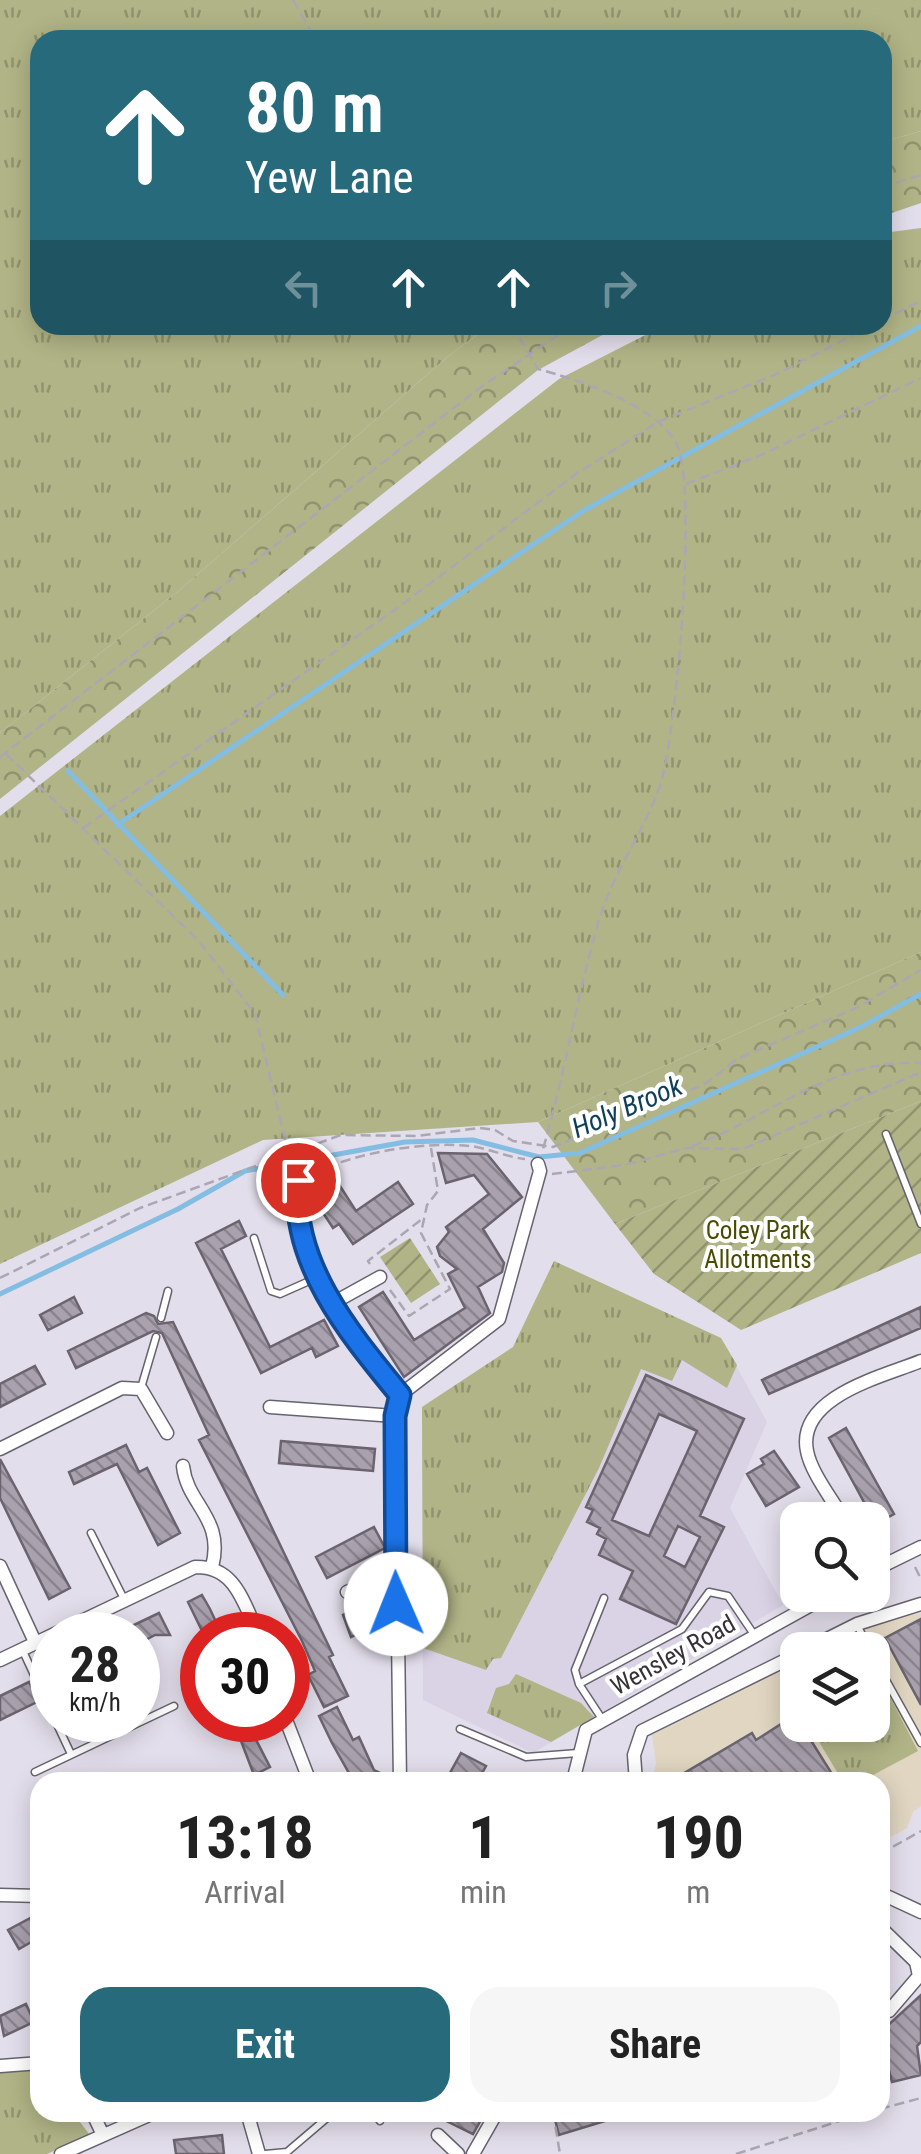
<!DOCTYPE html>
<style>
body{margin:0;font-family:"Roboto Condensed",sans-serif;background:#f6f6f6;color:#222;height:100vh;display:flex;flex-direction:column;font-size:38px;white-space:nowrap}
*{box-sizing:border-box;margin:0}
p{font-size:32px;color:#767676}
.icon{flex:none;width:55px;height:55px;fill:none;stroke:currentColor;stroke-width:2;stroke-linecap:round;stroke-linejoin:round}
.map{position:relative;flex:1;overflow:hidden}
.panel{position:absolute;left:30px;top:1772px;width:860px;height:350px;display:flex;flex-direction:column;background:#fff;border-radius:30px;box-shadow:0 5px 25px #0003}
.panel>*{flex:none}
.guide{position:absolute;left:30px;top:30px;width:862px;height:305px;border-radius:30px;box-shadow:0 5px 25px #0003;background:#276a7c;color:#fff;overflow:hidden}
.controls{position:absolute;left:780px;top:1502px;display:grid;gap:20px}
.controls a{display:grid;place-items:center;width:110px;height:110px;border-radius:20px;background:#fff;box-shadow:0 5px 25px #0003;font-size:50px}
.speed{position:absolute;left:30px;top:1612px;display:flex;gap:20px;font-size:50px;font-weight:700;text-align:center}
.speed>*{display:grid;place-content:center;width:130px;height:130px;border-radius:50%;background:#fff;box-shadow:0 5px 25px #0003;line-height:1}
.speed small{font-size:25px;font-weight:400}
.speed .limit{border:15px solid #d22;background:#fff;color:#111}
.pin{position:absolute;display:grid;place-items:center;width:85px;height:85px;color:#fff;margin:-42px;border:5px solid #fff;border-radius:50%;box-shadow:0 2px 10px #0007}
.me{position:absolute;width:110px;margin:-55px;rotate:359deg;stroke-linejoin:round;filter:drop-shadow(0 0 8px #0008)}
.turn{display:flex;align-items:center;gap:35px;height:210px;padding:0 50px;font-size:45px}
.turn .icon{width:130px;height:130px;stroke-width:2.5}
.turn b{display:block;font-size:70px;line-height:85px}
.lanes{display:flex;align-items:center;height:95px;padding:0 50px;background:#0003;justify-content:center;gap:50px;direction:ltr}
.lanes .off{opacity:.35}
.eta{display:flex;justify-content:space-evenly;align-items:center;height:170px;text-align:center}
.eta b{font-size:60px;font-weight:700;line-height:70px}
.button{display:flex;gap:20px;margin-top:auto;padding:20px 50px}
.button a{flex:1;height:115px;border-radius:30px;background:#276a7c;color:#fff;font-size:40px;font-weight:700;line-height:115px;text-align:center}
.button a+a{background:#f6f6f6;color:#222}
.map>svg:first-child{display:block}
.built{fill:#dad2e5}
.medical{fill:#e0d6c1}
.grass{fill:url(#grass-tufts)}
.forest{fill:url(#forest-crowns)}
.garden{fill:url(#garden-furrows)}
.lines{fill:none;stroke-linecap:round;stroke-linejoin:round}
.stream{stroke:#83bde2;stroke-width:5}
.building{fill:url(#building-back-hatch);stroke:#6b646f;stroke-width:2.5;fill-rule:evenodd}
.service-casing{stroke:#67636e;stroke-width:9}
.minor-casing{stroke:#67636e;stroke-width:15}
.path{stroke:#aba7b2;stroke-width:2.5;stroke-dasharray:10 5;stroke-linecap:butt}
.service{stroke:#fff;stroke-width:6}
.minor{stroke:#fff;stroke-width:12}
.route-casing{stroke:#114b97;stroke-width:25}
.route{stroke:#1a73e8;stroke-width:18}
.labels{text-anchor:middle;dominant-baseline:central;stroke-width:8;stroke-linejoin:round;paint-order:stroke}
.park-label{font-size:25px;fill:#494b00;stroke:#fff}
.street-label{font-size:25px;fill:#343237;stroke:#fff}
.water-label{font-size:28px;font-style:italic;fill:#0f3e58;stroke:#fff}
</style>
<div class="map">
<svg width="921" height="2154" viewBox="0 0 921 2154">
<defs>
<pattern id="grass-tufts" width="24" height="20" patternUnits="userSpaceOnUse" patternTransform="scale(2.5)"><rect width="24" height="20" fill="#b1b486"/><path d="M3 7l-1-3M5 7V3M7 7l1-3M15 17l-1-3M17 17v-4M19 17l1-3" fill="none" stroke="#91936e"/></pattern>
<pattern id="forest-crowns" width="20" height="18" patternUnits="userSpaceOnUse" patternTransform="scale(2.5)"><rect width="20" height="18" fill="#b1b486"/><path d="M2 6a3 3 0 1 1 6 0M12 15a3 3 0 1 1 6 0" fill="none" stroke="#91936e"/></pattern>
<pattern id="garden-furrows" width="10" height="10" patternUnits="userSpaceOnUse" patternTransform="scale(2.5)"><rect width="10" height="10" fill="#b1b486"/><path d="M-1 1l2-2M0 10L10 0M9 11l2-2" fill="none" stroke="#91936e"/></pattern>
<pattern id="building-back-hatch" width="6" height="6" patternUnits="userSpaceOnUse" patternTransform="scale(2.5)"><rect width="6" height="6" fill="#a9a1ad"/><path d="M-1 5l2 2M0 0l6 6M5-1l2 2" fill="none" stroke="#8a848e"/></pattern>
</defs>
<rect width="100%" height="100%" fill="#e3deeb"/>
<path class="built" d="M554,1261L721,1338L767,1422L730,1508L783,1605L533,1753L423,1700L422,1407L513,1347Z"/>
<path class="medical" d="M921,1613V1806L913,1812L907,1828L880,1843V1782H652L656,1763L652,1735L797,1663L798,1725H872V1650H824L883,1621Z"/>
<path class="grass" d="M0,0H921V131L883,142L882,40H40V325H491L452,353L182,588L0,733Z
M921,228V952L538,1122L263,1140L0,1264V816L559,379L665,325H882L883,233Z
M554,1261L721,1338L737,1365L727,1388L682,1360L672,1381L641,1369L599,1468L501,1658L493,1659L486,1670L423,1648L422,1407L513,1347Z
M516,1674L581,1703L594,1717L551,1742L487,1713L496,1688L509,1684Z
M890,1697L918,1751L860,1782H843L809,1725H872L873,1698L876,1704Z
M26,2068L40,2079V2112L73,2113L90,2135L47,2154H0V2071Z"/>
<path class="forest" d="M921,131V203L883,216V142Z
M491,325H621L538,370L0,799V733L182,588L452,353Z
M921,952V1101L615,1224L538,1122Z"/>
<path class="garden" d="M921,1101V1253L741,1330L654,1274L615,1224Z
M410,1238L440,1284L411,1303L380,1257Z"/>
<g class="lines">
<path class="stream" d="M68,771L283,995
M117,825L583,511L921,326
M0,1294L178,1209L245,1171L405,1142L473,1140L539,1157L580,1153L859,1028L921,994"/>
</g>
<path class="building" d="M438,1153L487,1154L522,1197L483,1229L504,1263L502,1272L478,1287L490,1313L404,1377L359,1307L383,1292L414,1340L465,1308L448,1274L457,1269L440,1256L437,1247L449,1232L446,1227L489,1194L474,1175L446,1183Z
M398,1182L413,1204L353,1244L339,1224L333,1228L316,1202L340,1186L356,1211Z
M239,1221L246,1236L221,1249L270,1347L324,1320L338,1346L316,1357L312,1348L261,1373L196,1243Z
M74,1297L82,1313L48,1330L40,1315Z
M921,1307V1328L769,1394L762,1380Z
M146,1313L154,1316L158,1324L173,1322L333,1655L329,1657L348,1696L324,1707L308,1675L315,1671L302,1641L199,1440L209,1435L162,1333L153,1331L76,1368L68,1351Z
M35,1366L45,1384L0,1407V1384Z
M646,1375L744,1419L700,1516L724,1527L676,1624L620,1599L633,1571L599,1555L606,1539L597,1534L600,1528L587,1522L593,1510L586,1507ZM659,1414L697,1431L649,1536L612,1520ZM678,1526L700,1537L685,1567L664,1556Z
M846,1428L894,1514L876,1524L829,1438Z
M281,1441L375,1449L373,1471L279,1463Z
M126,1445L139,1472L147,1468L180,1533L158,1545L117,1464L74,1484L69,1472Z
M774,1451L799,1487L766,1506L747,1474L764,1464L761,1459Z
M0,1459L70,1588L49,1599L0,1498Z
M374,1527L385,1548L327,1578L316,1557Z
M202,1595L210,1609L222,1635H204L188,1602Z
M380,1598L388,1620L351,1637L343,1615Z
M159,1613L170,1635H155L140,1643L138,1635H113Z
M921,1619V1705L885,1638Z
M29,1682L39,1701L0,1720V1696Z
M337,1707L353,1740L359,1737L374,1770L382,1774L375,1782H354L332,1743L319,1716Z
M795,1715L837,1782H669L752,1733L756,1740Z
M233,1720H271L251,1730L270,1767L254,1775Z
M461,1753L486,1766L477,1782H445Z
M34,1916L40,1937L19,1949L8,1930Z
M921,1995V2042L917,2046L921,2075L892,2082L881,2039L889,2030L886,2027Z
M26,2004L34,2022L4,2036L0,2016Z
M428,2112H471L482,2118L473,2134Z
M553,2112H618V2117L559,2135Z
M222,2135L224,2154H176L174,2140Z"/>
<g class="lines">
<g class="service-casing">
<path id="service" d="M886,1134L921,1224
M254,1238L271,1291L280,1294L316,1278
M161,1318L168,1291
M141,1388L156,1337
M91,1533L124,1599
M857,1625L870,1650
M22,1649L52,1714
M872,1655L921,1743
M579,1684L575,1670L604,1598
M602,1719L579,1684L682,1629L709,1592L728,1596L755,1636
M55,1720L71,1754
M460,1729L526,1757L578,1753
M35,1772L174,1706
M373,2112L380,2121
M265,2154L287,2152L334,2112"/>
</g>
<g class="minor-casing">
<path id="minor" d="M298,1180C291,1263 350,1334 400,1395
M333,1303L380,1277
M270,1407L395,1416L400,1782
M395,1416L400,1395L499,1319L540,1171L538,1164
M0,1449L122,1388L141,1389L167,1433
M183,1466C187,1505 225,1518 212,1567
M844,1520C833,1500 811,1473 807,1451C796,1396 885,1376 921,1361
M0,1566L35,1642
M872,1571L921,1547
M347,1592L395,1570
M805,1650L857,1624L921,1604
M0,1660L195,1567C236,1566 243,1603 259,1635
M286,1720L310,1782
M573,1781L586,1730L829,1595
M636,1782L634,1755L642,1731L798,1654
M880,1893L921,1912
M0,1895L40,1896
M880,1927L916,1962L919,1976L889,2011L880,2013
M0,2066L40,2063
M92,2112L103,2135
M247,2112L259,2154
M438,2135L458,2154
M61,2154L156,2112
M473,2154L497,2112"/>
</g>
<path class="path" d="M293,0L316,40
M882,187L921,175
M882,320L921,301
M521,325L516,332L538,369C578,380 655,404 676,443C699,484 676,742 659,789C642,834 612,875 599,920C577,995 565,1074 543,1149
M686,484L761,455L921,378
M6,754L199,941L255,1014L289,1156
M0,757L481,387L573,325
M83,828L400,606L576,474L658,422L779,373L873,325
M692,1146C772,1116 831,1059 921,1063
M313,1173C356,1153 422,1141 470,1146C488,1148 506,1157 525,1159
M552,1174L624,1165L687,1148L743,1149L921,1072
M370,1264L368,1261L422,1219
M0,1278L140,1208L341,1135L416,1136L480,1128L495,1130L513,1141L553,1147L705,1084L737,1059L856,1008L921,970
M390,1290L409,1316L450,1289L421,1233L427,1205L438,1191L431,1148
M915,1567L921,1579
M880,1854L921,1831
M880,2109L921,2098
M422,2112L430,2124
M553,2112L560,2154
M736,2154L868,2112"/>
<use href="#service" class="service"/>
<use href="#minor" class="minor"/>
</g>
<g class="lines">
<g class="route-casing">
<path id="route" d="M298,1180C290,1263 350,1334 400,1395L395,1416L396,1604"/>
</g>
<use href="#route" class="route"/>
</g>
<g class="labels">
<g class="park-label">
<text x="758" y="1230">Coley Park<tspan x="758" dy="29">Allotments</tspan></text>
</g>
<g class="street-label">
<text transform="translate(673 1655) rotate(-29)">Wensley Road</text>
</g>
<g class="water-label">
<text transform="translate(627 1107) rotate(-23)">Holy Brook</text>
</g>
</g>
</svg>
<div class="controls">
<a><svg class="icon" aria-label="search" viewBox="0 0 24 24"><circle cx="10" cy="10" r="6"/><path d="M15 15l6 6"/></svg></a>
<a><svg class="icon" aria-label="layers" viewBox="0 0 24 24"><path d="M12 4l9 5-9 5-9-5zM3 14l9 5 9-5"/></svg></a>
</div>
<div class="speed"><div>28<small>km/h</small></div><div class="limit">30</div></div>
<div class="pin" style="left:298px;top:1180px;background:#d93025"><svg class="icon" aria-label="arrive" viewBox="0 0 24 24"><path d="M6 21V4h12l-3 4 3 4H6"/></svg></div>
<svg class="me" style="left:396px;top:1604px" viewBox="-20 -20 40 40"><circle r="19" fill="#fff"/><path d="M0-13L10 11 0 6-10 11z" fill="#1a73e8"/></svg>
<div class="guide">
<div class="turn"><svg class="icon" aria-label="ahead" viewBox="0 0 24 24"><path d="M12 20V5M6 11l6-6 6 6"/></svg><div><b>80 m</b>Yew Lane</div></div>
<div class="lanes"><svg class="icon off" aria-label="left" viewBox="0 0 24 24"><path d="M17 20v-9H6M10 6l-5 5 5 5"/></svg><svg class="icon" aria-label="ahead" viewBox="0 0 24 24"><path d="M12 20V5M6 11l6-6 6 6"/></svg><svg class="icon" aria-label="ahead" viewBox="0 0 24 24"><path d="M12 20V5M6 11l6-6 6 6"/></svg><svg class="icon off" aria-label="right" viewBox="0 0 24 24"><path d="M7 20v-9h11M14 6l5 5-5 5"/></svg></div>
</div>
<section class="panel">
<div class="eta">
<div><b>13:18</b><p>Arrival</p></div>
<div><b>1</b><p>min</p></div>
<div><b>190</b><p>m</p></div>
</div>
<div class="button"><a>Exit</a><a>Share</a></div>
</section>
</div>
